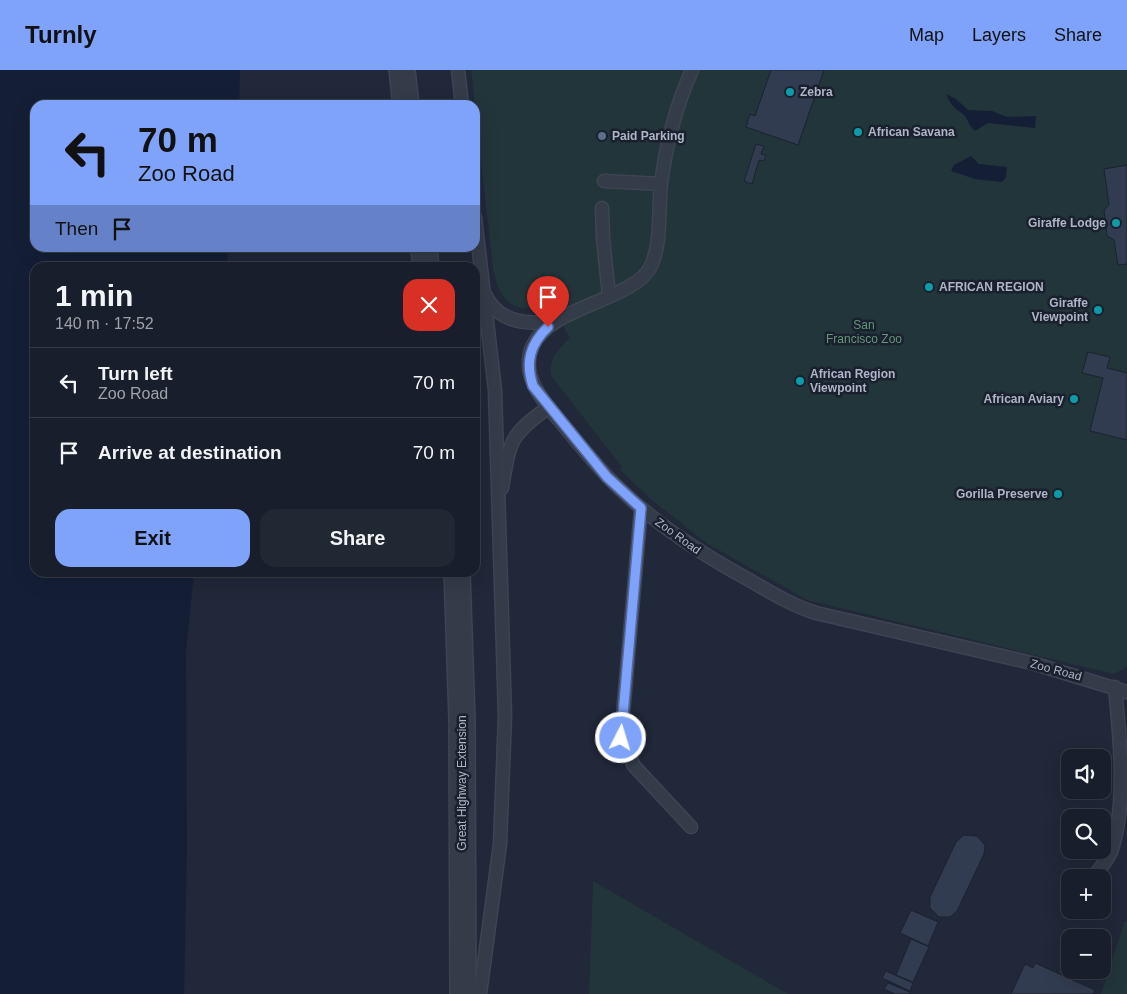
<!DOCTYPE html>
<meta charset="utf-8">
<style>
body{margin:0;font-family:Helvetica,sans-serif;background:#212733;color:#f1f3f6;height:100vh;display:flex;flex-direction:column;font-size:19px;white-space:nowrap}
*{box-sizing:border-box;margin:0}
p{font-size:16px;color:#9fa2a9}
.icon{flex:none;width:28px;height:28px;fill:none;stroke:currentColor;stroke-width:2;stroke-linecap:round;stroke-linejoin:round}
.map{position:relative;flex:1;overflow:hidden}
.panel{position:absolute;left:30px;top:192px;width:450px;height:315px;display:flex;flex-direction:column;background:#181e2b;border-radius:15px;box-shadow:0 5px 20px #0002,0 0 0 1px #363c47}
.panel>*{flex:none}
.banner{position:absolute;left:30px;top:30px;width:450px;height:152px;border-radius:15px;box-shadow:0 5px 20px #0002,0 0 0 1px #363c47;background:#7fa3fa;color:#111;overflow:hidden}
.buttons{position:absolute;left:1061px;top:679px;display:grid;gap:10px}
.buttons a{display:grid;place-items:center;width:50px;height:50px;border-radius:10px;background:#181e2b;box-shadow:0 5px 20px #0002,0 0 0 1px #363c47;font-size:25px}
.pin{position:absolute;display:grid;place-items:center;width:42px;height:42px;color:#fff;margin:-51px -21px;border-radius:50% 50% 50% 0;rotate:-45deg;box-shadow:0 0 5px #0007}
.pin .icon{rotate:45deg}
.me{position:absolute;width:55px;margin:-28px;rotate:5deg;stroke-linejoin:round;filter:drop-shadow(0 0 4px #0008)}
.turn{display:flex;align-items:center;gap:18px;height:105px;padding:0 25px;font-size:22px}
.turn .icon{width:65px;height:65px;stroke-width:2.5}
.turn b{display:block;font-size:35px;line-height:42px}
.then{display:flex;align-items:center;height:48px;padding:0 25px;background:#0003;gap:10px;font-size:19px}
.round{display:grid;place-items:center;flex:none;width:52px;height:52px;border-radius:15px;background:#212733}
.summary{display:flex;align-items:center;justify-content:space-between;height:85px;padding:0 25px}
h1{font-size:30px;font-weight:800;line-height:38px}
.button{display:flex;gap:10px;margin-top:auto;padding:10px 25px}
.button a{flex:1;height:58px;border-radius:15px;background:#7fa3fa;color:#111;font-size:20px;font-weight:800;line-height:58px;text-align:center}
.button a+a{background:#212733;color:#f1f3f6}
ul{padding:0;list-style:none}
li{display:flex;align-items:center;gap:15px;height:70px;padding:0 25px;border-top:1px solid #363c47}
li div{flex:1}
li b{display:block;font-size:19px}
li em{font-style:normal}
header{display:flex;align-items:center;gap:30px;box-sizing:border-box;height:70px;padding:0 25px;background:#7fa3fa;color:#111}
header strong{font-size:24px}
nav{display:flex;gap:28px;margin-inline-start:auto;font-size:18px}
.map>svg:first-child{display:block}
.green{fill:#22353a}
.water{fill:#141f36}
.building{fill:#323c50;stroke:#1b2230}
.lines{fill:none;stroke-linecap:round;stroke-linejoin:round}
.lane-casing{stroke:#3d4453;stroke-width:15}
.street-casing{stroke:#3d4453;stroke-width:28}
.lane{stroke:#343b49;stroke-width:12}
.street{stroke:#343b49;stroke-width:25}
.route-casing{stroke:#536aa2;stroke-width:12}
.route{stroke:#7fa3fa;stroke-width:9}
.culture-dot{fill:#0f9aa8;stroke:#19202e;stroke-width:2}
.service-dot{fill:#5c6f8a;stroke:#19202e;stroke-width:2}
.labels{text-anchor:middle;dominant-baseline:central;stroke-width:5;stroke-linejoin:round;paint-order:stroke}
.poi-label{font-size:12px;font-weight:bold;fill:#aeb5c6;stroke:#19202e;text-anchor:start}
.park-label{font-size:12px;fill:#659776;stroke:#19202e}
.street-label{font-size:12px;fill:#aeb5c6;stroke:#19202e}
</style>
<header>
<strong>Turnly</strong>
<nav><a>Map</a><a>Layers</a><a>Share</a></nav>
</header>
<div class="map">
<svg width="1127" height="924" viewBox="0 0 1127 924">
<rect width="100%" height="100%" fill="#202839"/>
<path class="green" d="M471,0H1127V597L1114,604L807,530L708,474L653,431L620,400L622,397L552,307C547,290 558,279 570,268L550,233C516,246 500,234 493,199Z
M593,811L788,924H589Z
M1125,851L1127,852V924H1101Z"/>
<path class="water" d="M0,0H240L239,35H35V178H228L227,197L35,198V502L194,503L186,583L187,777L184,924H0Z
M946,24L956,29L968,40L992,41L1007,47L1036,46L1035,58L988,53L975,61C967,54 968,48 964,45C955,38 951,36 946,24Z
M971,86L979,94L1007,97L1006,108L1001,112L975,109L951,101L954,95Z"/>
<path class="building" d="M771,0H824L798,75L746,57L750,44L755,46Z
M756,74L764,76L761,84L766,85L764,91L759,90L752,114L744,111Z
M1127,95V194L1118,195L1114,170L1107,166L1104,140L1109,135L1104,99Z
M1088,282L1110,287L1107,298L1127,303V370L1090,361L1103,308L1082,303Z
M964,765L977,766L985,775L984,784L957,841L950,847H939L930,838V827L956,772Z
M911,840L938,852L928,876L900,863Z
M911,869L929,877L913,912L896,905Z
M1035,893L1095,920L1093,924H1011L1025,894L1033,898Z
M886,901L913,913L910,921L882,908Z
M888,913L910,922L909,924H895L884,919Z"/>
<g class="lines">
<g class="lane-casing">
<path id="lane" d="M458,0L462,35
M692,0C676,36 666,75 661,114C658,140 662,172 651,196C635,230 551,236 533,275C518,307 546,334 565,357C583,379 600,401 621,420C659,457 705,486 751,511C772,523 793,536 816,543L1032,593L1127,622
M604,111L661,114
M602,138L603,168L609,226
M475,147L495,320L505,646L500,774L480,924
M486,226C499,253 529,255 555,251
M502,418C510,372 509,365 549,337
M641,438L621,667L634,696L691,757
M1093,808C1099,799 1107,791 1111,782C1127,736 1120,667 1115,617"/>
</g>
<g class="street-casing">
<path id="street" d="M402,0L406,35
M424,178L426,198
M457,502L462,650L463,924"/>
</g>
<use href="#lane" class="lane"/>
<use href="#street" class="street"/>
</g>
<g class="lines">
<g class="route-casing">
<path id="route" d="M548,257C530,274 525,292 533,316L607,407L641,438L621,668"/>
</g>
<use href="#route" class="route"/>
</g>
<g class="culture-dot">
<circle cx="790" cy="22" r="5"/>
<circle cx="858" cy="62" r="5"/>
<circle cx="1116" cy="153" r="5"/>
<circle cx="929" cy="217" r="5"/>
<circle cx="1098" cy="240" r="5"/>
<circle cx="800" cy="311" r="5"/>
<circle cx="1074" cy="329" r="5"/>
<circle cx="1058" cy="424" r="5"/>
</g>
<circle class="service-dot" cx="602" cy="66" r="5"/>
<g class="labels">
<g class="poi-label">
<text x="800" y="22">Zebra</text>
<text x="868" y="62">African Savana</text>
<text x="612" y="66">Paid Parking</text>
<text x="1106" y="153" text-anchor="end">Giraffe Lodge</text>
<text x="939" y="217">AFRICAN REGION</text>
<text x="1088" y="233" text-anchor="end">Giraffe<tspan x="1088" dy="14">Viewpoint</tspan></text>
<text x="810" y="304">African Region<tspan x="810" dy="14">Viewpoint</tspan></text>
<text x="1064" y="329" text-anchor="end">African Aviary</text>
<text x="1048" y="424" text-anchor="end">Gorilla Preserve</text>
</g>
<g class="park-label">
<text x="864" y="255">San<tspan x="864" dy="14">Francisco Zoo</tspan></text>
</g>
<g class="street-label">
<text transform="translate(678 466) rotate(36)">Zoo Road</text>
<text transform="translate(1056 600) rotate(15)">Zoo Road</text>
<text transform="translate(462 713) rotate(-90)">Great Highway Extension</text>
</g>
</g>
</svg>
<div class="buttons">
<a><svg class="icon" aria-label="sound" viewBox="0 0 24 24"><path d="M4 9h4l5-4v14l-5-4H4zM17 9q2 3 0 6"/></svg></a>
<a><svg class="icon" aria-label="search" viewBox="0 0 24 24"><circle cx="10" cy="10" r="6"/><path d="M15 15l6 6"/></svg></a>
<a>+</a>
<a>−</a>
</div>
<div class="pin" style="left:548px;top:257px;background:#d93025"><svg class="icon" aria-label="arrive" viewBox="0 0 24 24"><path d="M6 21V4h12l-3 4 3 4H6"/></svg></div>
<svg class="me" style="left:621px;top:668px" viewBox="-20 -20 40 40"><circle r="17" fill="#7fa3fa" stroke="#fff" stroke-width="3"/><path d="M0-11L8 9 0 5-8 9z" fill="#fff"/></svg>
<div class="banner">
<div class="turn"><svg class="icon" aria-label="left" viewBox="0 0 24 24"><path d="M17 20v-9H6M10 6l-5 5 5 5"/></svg><div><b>70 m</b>Zoo Road</div></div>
<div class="then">Then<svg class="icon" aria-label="arrive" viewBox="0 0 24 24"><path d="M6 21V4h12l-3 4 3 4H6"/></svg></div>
</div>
<section class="panel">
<div class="summary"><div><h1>1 min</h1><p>140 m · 17:52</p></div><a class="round" style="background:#d93025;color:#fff"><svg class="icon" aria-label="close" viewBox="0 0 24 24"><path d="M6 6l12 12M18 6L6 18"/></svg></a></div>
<ul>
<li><svg class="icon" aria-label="left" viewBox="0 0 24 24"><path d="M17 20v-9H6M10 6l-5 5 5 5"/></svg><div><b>Turn left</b><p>Zoo Road</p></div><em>70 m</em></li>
<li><svg class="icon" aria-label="arrive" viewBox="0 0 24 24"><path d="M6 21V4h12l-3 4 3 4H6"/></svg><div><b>Arrive at destination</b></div><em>70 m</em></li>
</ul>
<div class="button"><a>Exit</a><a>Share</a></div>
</section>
</div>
